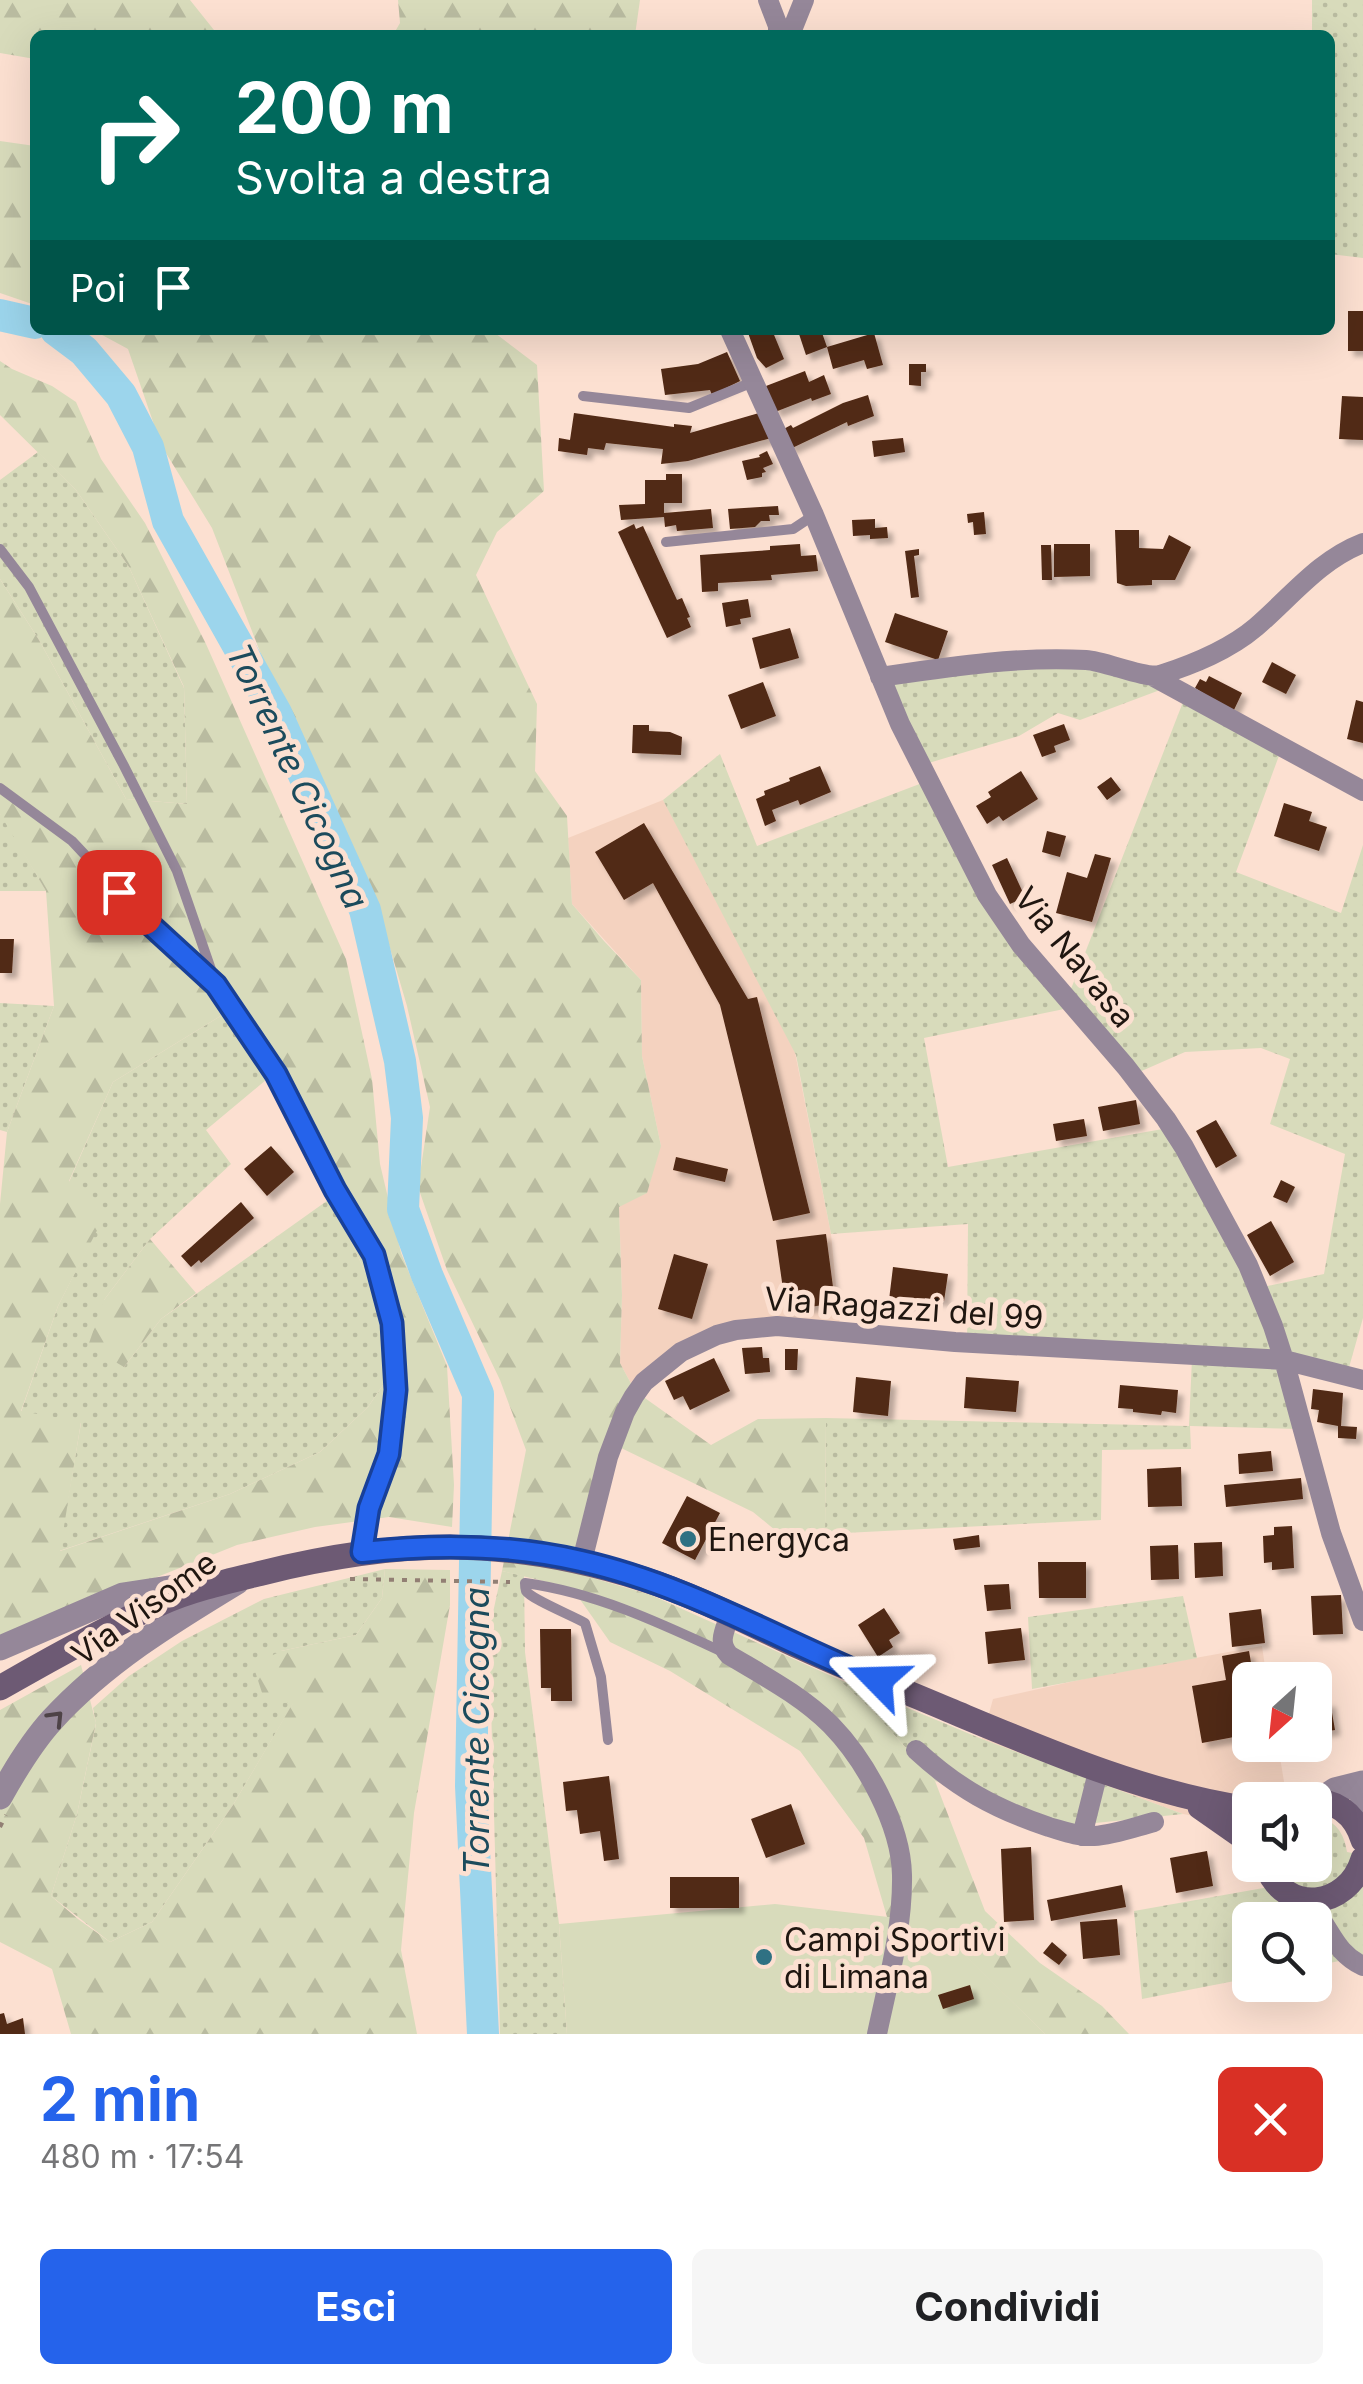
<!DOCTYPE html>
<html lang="it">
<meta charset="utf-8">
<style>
body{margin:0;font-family:Inter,sans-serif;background:#f6f6f6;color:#202124;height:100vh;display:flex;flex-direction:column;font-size:38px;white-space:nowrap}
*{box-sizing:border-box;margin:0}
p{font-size:32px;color:#757577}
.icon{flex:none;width:55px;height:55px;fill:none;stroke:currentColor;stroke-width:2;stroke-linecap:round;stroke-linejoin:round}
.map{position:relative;height:2034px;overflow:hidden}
.panel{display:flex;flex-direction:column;background:#fff;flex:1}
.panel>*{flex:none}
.hud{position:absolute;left:30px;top:30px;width:1305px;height:305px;border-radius:15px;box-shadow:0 10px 40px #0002;background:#00695c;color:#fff;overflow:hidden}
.needle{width:65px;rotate:207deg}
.buttons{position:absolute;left:1232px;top:1662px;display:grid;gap:20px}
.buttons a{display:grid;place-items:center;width:100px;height:100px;border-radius:15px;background:#fff;box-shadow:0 10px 40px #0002;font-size:50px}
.pin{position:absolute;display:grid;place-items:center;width:85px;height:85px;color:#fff;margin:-42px;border-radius:20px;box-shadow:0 5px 15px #0006}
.me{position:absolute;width:110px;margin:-55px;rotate:292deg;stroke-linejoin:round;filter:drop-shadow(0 0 8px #0008)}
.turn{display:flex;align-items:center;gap:35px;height:210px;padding:0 40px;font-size:45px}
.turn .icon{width:130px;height:130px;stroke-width:2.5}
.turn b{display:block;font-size:70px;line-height:85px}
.then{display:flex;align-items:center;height:95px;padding:0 40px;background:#0003;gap:20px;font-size:38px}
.round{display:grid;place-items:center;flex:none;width:105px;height:105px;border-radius:15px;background:#f6f6f6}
.headline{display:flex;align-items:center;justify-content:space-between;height:170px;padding:0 40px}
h1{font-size:60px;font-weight:700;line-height:75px;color:#2563eb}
.primary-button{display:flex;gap:20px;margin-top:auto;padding:20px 40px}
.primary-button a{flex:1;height:115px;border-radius:15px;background:#2563eb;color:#fff;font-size:40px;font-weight:700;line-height:115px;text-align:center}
.primary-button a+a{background:#f6f6f6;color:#202124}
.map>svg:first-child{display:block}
.built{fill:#f4d2bf}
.green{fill:url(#green-dots);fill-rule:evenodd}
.forest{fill:url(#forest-firs);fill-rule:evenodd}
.pitch{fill:#d8dbbb}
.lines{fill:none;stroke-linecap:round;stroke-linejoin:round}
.river{stroke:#9cd5ec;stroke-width:32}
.building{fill:#512914;filter:url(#shadow)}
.path{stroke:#927f74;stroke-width:4;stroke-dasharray:5 8;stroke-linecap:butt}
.service{stroke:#958799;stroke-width:10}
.minor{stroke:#958799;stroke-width:20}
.tertiary{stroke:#958799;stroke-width:25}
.secondary{stroke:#6d5a74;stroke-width:25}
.oneway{stroke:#4e4347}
.route-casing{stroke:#184099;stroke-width:25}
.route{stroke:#2563eb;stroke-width:18}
.poi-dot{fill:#2f7183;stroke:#fce0d1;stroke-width:4}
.labels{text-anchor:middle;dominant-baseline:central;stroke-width:10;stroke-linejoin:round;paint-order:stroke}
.street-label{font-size:32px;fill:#1f1610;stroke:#fce0d1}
.poi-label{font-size:32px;fill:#1f1610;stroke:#fce0d1;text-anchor:start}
.water-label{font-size:35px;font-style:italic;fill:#1c4b5c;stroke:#fce0d1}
</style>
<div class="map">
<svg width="1363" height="2034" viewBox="0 0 1363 2034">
<defs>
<pattern id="green-dots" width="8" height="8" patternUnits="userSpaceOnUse" patternTransform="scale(2.5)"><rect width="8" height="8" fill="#d8dbbb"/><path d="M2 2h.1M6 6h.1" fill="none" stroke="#b9bba0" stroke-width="1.8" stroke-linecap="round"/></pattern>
<pattern id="forest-firs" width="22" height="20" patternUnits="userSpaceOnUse" patternTransform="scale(2.5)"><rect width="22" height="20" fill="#d8dbbb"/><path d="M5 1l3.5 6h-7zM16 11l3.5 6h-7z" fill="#b9bba0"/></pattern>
<filter id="shadow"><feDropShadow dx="5.5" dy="5.5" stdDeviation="2.5" flood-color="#0004"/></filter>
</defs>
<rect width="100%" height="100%" fill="#fce0d1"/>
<path class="built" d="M663,800L785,1002L831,1234L841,1336L771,1330L727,1336L635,1391L620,1363L622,1295L619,1206L661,1146L642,1056L641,980L572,904L568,838Z
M1262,1646L1267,1680H1250V1745H1278L1287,1800H1250V1826L1183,1814L982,1739L993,1699L1106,1674Z"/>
<path class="green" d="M1312,0H1363V258L1330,254V35H1312Z
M38,452L76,490L129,567L184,688L187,804L126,799L39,640L0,579V480Z
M1085,657L1168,687L1080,720L1058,713L1019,736L922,765L883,673Z
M1185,697L1280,753L1236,872L1341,913L1363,845V1318L1346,1378L1283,1363L1299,1429L1190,1426L1191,1449L1102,1450L1101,1520L825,1534L826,1418L1189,1426L1192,1358L967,1345L968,1224L831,1234L796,1055L663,800L720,754L757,846L930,780L990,895L1069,994ZM1069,1008L1137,1073L1185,1052L1261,1048L1290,1059L1270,1124L1345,1154L1324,1274L1263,1287L1174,1127L948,1167L924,1038Z
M0,814L2,815L46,891H0Z
M0,1003L54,1006L7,1132L0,1130Z
M227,1012L279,1069L206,1130L231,1164L150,1239L104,1300L124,1367L161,1319L331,1198L385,1315L383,1385L368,1407L320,1452L230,1494L59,1551L81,1423L21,1412L58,1306L104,1215L69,1182L113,1082Z
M385,1569L382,1598L356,1635L281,1651L294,1702L233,1805L152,1922L110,1942L51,1896L77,1814L96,1724L93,1708L129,1676L182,1641L264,1599Z
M502,1571L524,1576L525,1652L559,1924L567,2034H500L489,1631Z
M1183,1596L1197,1658L1032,1689L1028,1617Z
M838,1679L982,1739L1183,1814L1076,1825L1008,1806L935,1781L873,1711Z
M1315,1816C1335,1820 1344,1832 1347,1852L1363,1855V1965L1339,1961L1315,1966V1920H1250V1978L1142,1999L1134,1911L1269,1887L1265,1865H1315Z"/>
<path class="forest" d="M0,0H190L218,35H35V59L0,53Z
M398,0H640L635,35H393L400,23Z
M0,141L35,146V305L0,293Z
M93,330H491L537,365L544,491L497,532L476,575L537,704L535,771L567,816L572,904L604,941L641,980L642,1056L661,1146L647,1193L619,1207L622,1295L620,1363L635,1391L711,1445L758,1419L826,1418L825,1534L775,1530L753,1512L617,1446L576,1573L651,1595L838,1679L873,1711L935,1781L985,1911L1040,1963L1102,2006L1129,2034H1045L932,1923L887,1917L864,1838L800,1751L670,1671L610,1642L572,1588L502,1571L526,1450L500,1380L447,1270L418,1187L430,1107L407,1006L375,897L264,662L212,528L161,445L128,349Z
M0,361L12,369L52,386L76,402L101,459L145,523L206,644L346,959L372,1079L380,1164L401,1253L447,1366L454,1485L452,1527L389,1517L315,1527L237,1545L0,1640V1204L7,1132L54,1006L46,891L0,814V579L39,640L126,799L187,804L184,687L129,567L76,490L0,415ZM227,1012L279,1069L331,1198L385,1315L383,1385L368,1407L320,1452L230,1494L60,1551L81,1422L21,1411L58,1306L105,1215L69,1181L113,1082Z
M150,1239L196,1293L161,1319L124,1367L88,1346L104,1300Z
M385,1569L450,1570V1605L414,1813L401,1950L417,2034H71L52,1969L0,1942V1710L81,1665L96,1723L77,1814L51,1896L78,1919L110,1942L152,1922L233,1805L293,1703L265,1702L253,1665L281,1651L356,1635L382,1598Z"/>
<path class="pitch" d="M775,1904L932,1922L1045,2034H567L559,1924Z"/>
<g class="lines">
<path class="river" d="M0,315L35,323
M56,330L84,351L121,395L148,447L168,521L276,713L365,910L400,1061L407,1118L403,1209L427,1275L478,1394L471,1786L483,2034"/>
</g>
<path class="building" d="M1348,311H1363V351H1348Z
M747,330H772L784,359L766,368L757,358Z
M811,330H821L827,347L806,355L799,334Z
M874,333L883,365L867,369L864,360L833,369L827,347Z
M727,352L740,381L712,395L710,390L665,395L661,369L698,364Z
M909,364H926V372H921V386L909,385Z
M805,371L809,382L824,375L831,394L812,401L811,398L775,412L766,386Z
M868,395L874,416L848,426L847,422L790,449L780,431L791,425L793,428L843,403Z
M1342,396L1363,397V440L1339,439Z
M574,413L674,427V424L692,426L690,433L759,413L771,438L688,461L661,464L663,449L606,443L604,450L588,448L587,455L558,451L559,438L570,440Z
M903,438L905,452L874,457L872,441Z
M767,451L773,464L763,468L766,472L762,473V477L747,480L742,461L760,457L759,455Z
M666,474H682V503H664V513L711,509L713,528L677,531L676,525L665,527L664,517L621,520L619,505L645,504V480H666Z
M778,506L779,515H769L770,521H761L755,527L730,529L728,509Z
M984,512L986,534L974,535L973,522L968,523L967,514Z
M875,519V528L887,527L888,538L870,539V535L853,536L852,520Z
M634,524L636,529L643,526L677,600L682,598L690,617L687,618L691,627L667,638L618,532Z
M1115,530H1139V548L1163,549L1169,535L1191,547L1175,580H1152V585L1126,586L1117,583Z
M800,544L801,556L816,555L818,571L771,575L772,580L718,583V591L702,592L700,555L770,550V546Z
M1054,544H1090V576L1054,577Z
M1041,545H1051L1052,580H1042Z
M919,549V555L914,556L919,597L911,598L905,551Z
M748,599L751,617L740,619L741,624L726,627L722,603Z
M895,613L948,631L938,660L885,642Z
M790,628L799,658L760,669L752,638Z
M1272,662L1296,675L1286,694L1262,682Z
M1209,676L1242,693L1233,712L1195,688L1200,679L1206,682Z
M763,682L776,716L741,729L728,695Z
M1356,700L1363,702V743L1347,739Z
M1064,724L1070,740L1054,746L1056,752L1042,757L1033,735Z
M633,725H649V731L670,732L682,737L681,755L632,753Z
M820,766L831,792L800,805L798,800L772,810L776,821L765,826L756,799L765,795L764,791L790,781L789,778Z
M1021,771L1038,799L1003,821L999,816L987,824L976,806L991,797L988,792Z
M1111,777L1121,790L1107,800L1097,787Z
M1284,803L1312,812L1309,821L1327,827L1319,851L1274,836Z
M644,823L748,999L757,997L810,1213L773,1221L720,1005L653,883L624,900L595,852Z
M1047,831L1066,836L1060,857L1042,852Z
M1095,854L1111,858L1092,922L1056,913L1067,872L1087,878Z
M1007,858L1025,897L1010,904L992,865Z
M0,939H14L12,973H0Z
M1136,1100L1140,1124L1103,1131L1098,1107Z
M1084,1119L1087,1136L1056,1141L1053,1124Z
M1216,1120L1237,1156L1216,1168L1196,1131Z
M271,1146L294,1172L267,1196L244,1169Z
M676,1157L728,1169L725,1182L673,1170Z
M1281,1180L1295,1187L1287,1203L1273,1197Z
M241,1202L254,1218L201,1263L199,1260L191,1267L181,1256Z
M1271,1221L1294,1262L1270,1276L1247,1235Z
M826,1234L833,1287L821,1289L824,1305L786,1310L776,1240Z
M674,1254L708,1264L692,1319L658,1309Z
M893,1267L948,1274L944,1301L925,1298L924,1305L889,1300Z
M762,1347L763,1358H769L770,1372L745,1374L742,1348Z
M785,1349H798L797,1370H785Z
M714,1358L730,1391L690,1410L683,1396L674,1400L665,1381Z
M856,1377L891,1381L888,1416L853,1412Z
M966,1377L1019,1381L1016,1412L964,1408Z
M1120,1385L1178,1390L1176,1413L1162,1411L1161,1415L1133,1412V1409L1118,1408Z
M1313,1389L1343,1393L1341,1426L1357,1427L1356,1439L1338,1438V1426L1317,1422L1319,1410L1311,1409Z
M1271,1451L1273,1471L1239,1474L1238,1454Z
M1181,1467L1182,1506L1148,1507L1147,1469Z
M1301,1478L1303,1499L1226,1507L1224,1485Z
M687,1496L720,1513L695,1560L662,1543Z
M1292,1526L1294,1568L1272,1570V1562L1264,1563L1263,1536L1274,1535V1527Z
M979,1535L980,1547L955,1550L953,1539Z
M1222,1542L1223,1576L1195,1578L1194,1543Z
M1178,1545L1179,1579L1151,1580L1150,1546Z
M1038,1562H1086V1598H1039Z
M1009,1584L1011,1609L987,1611L984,1585Z
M1341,1595L1343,1634L1313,1635L1311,1596Z
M884,1608L900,1633L889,1640L893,1647L878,1657L858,1625Z
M1261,1609L1265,1643L1232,1647L1229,1613Z
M1021,1628L1025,1660L988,1664L985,1632Z
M540,1629H571L572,1701H551V1688H541Z
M1249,1651L1254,1680H1250V1734L1202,1743L1192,1686L1226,1680L1222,1656Z
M1330,1701L1335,1730L1315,1733V1704Z
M609,1776L619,1859L604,1861L600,1831L580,1834L577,1810L566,1811L563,1782Z
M791,1804L805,1844L766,1858L751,1819Z
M1031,1847L1034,1920L1004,1922L1001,1849Z
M1207,1851L1213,1886L1176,1893L1170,1858Z
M670,1877H739V1908H670Z
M1122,1885L1126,1907L1051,1921L1047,1900Z
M1117,1919L1120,1955L1083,1959L1080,1922Z
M1052,1942L1067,1955L1059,1965L1043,1953Z
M970,1985L974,1999L943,2009L938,1995Z
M4,2013L7,2024L23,2018L25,2034H0V2014Z"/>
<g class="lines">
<path class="path" d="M350,1579L510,1582
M0,1827L6,1815"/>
<path class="service" d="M583,396L689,408L753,382
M666,542L793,529L814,515
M0,549L29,587L123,764L177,871L216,984
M0,788L72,841L143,917L217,985L276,1075L335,1190L374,1255L392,1323L396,1390L389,1454L369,1508L362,1551
M525,1583C597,1593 660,1623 725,1653
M525,1583C525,1585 525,1588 526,1591C531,1599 573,1616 585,1623L601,1677L608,1740"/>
<path class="minor" d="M768,0L778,26V35
M790,35L804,0
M730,330L814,515L900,724L987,895L1021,945L1126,1067L1166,1119L1184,1147L1248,1265L1273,1326L1284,1360L1331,1533L1363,1621
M880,677C948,667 1017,656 1086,660C1105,661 1145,679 1160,675C1194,664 1229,650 1256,627C1291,597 1319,560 1363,543
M1154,677L1363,791
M582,1561L608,1457L625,1412L634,1396L644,1382L681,1352L717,1335L736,1330L777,1326L955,1342L1284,1360L1363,1380
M730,1615C725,1630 717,1642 729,1655C764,1676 802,1696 831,1725C865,1760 901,1824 902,1875C903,1928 888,1982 877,2034
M916,1750C957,1788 995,1809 1049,1827C1063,1831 1078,1837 1094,1836C1114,1835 1135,1827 1154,1822
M1082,1836L1099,1768
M1301,1899C1331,1920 1329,1950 1363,1966"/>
<path class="tertiary" d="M0,1648L123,1595L195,1584
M0,1797C15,1770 31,1743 52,1720C104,1663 171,1622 237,1582
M1320,1800L1335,1790L1363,1783
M1355,1822L1363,1801"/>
<path class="secondary" d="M0,1688C52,1658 106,1628 161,1603C192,1589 229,1581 262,1573C399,1539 508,1536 643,1579C697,1596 750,1624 802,1648C850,1670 900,1689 949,1710C1045,1750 1146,1794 1250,1809
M1306,1800C1334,1799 1355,1813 1363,1840
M1200,1807L1250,1842
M1266,1865C1285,1916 1348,1909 1363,1859"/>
</g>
<defs><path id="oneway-chevron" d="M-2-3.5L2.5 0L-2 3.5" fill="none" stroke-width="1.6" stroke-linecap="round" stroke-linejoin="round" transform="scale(2.5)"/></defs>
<use class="oneway" href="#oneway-chevron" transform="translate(56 1718) rotate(-46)"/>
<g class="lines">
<g class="route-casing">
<path id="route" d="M119,892L143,918L216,985L276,1074L335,1190L374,1255L392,1323L396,1390L389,1454L369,1508L362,1552C435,1544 509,1544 581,1561C685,1584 780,1640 878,1680"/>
</g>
<use href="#route" class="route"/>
</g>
<g class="poi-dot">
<circle cx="688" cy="1539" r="10"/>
<circle cx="764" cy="1957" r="10"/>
</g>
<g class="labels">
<g class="street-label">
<text transform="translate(1075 957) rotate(51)">Via Navasa</text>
<text transform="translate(904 1308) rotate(4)">Via Ragazzi del 99</text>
<text transform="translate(144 1608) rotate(-36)">Via Visome</text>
</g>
<g class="poi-label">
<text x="708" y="1539">Energyca</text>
<text x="784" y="1939">Campi Sportivi<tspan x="784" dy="37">di Limana</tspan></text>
</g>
<g class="water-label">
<text transform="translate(298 776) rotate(65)">Torrente Cicogna</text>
<text transform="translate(476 1731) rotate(-90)">Torrente Cicogna</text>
</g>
</g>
</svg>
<div class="buttons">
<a><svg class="needle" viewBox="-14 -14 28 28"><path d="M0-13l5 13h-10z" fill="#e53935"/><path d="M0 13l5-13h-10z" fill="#757577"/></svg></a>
<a><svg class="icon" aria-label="sound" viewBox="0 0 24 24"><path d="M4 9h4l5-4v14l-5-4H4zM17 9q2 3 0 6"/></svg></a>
<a><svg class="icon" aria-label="search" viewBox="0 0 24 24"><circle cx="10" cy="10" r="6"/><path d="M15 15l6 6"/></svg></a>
</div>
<div class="pin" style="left:119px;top:892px;background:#d93025"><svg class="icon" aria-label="arrive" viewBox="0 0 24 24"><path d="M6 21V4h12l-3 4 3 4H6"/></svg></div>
<svg class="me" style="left:878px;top:1680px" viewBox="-20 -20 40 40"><path d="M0-17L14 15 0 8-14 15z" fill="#2563eb" stroke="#fff" stroke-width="4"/></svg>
<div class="hud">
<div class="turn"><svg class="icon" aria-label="right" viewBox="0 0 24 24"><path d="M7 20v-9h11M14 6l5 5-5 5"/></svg><div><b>200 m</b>Svolta a destra</div></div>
<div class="then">Poi<svg class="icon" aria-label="arrive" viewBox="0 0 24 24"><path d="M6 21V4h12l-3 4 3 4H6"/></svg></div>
</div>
</div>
<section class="panel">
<div class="headline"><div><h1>2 min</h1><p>480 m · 17:54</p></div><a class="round" style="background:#d93025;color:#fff"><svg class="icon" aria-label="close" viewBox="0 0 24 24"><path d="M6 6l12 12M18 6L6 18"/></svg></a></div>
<div class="primary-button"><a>Esci</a><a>Condividi</a></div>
</section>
